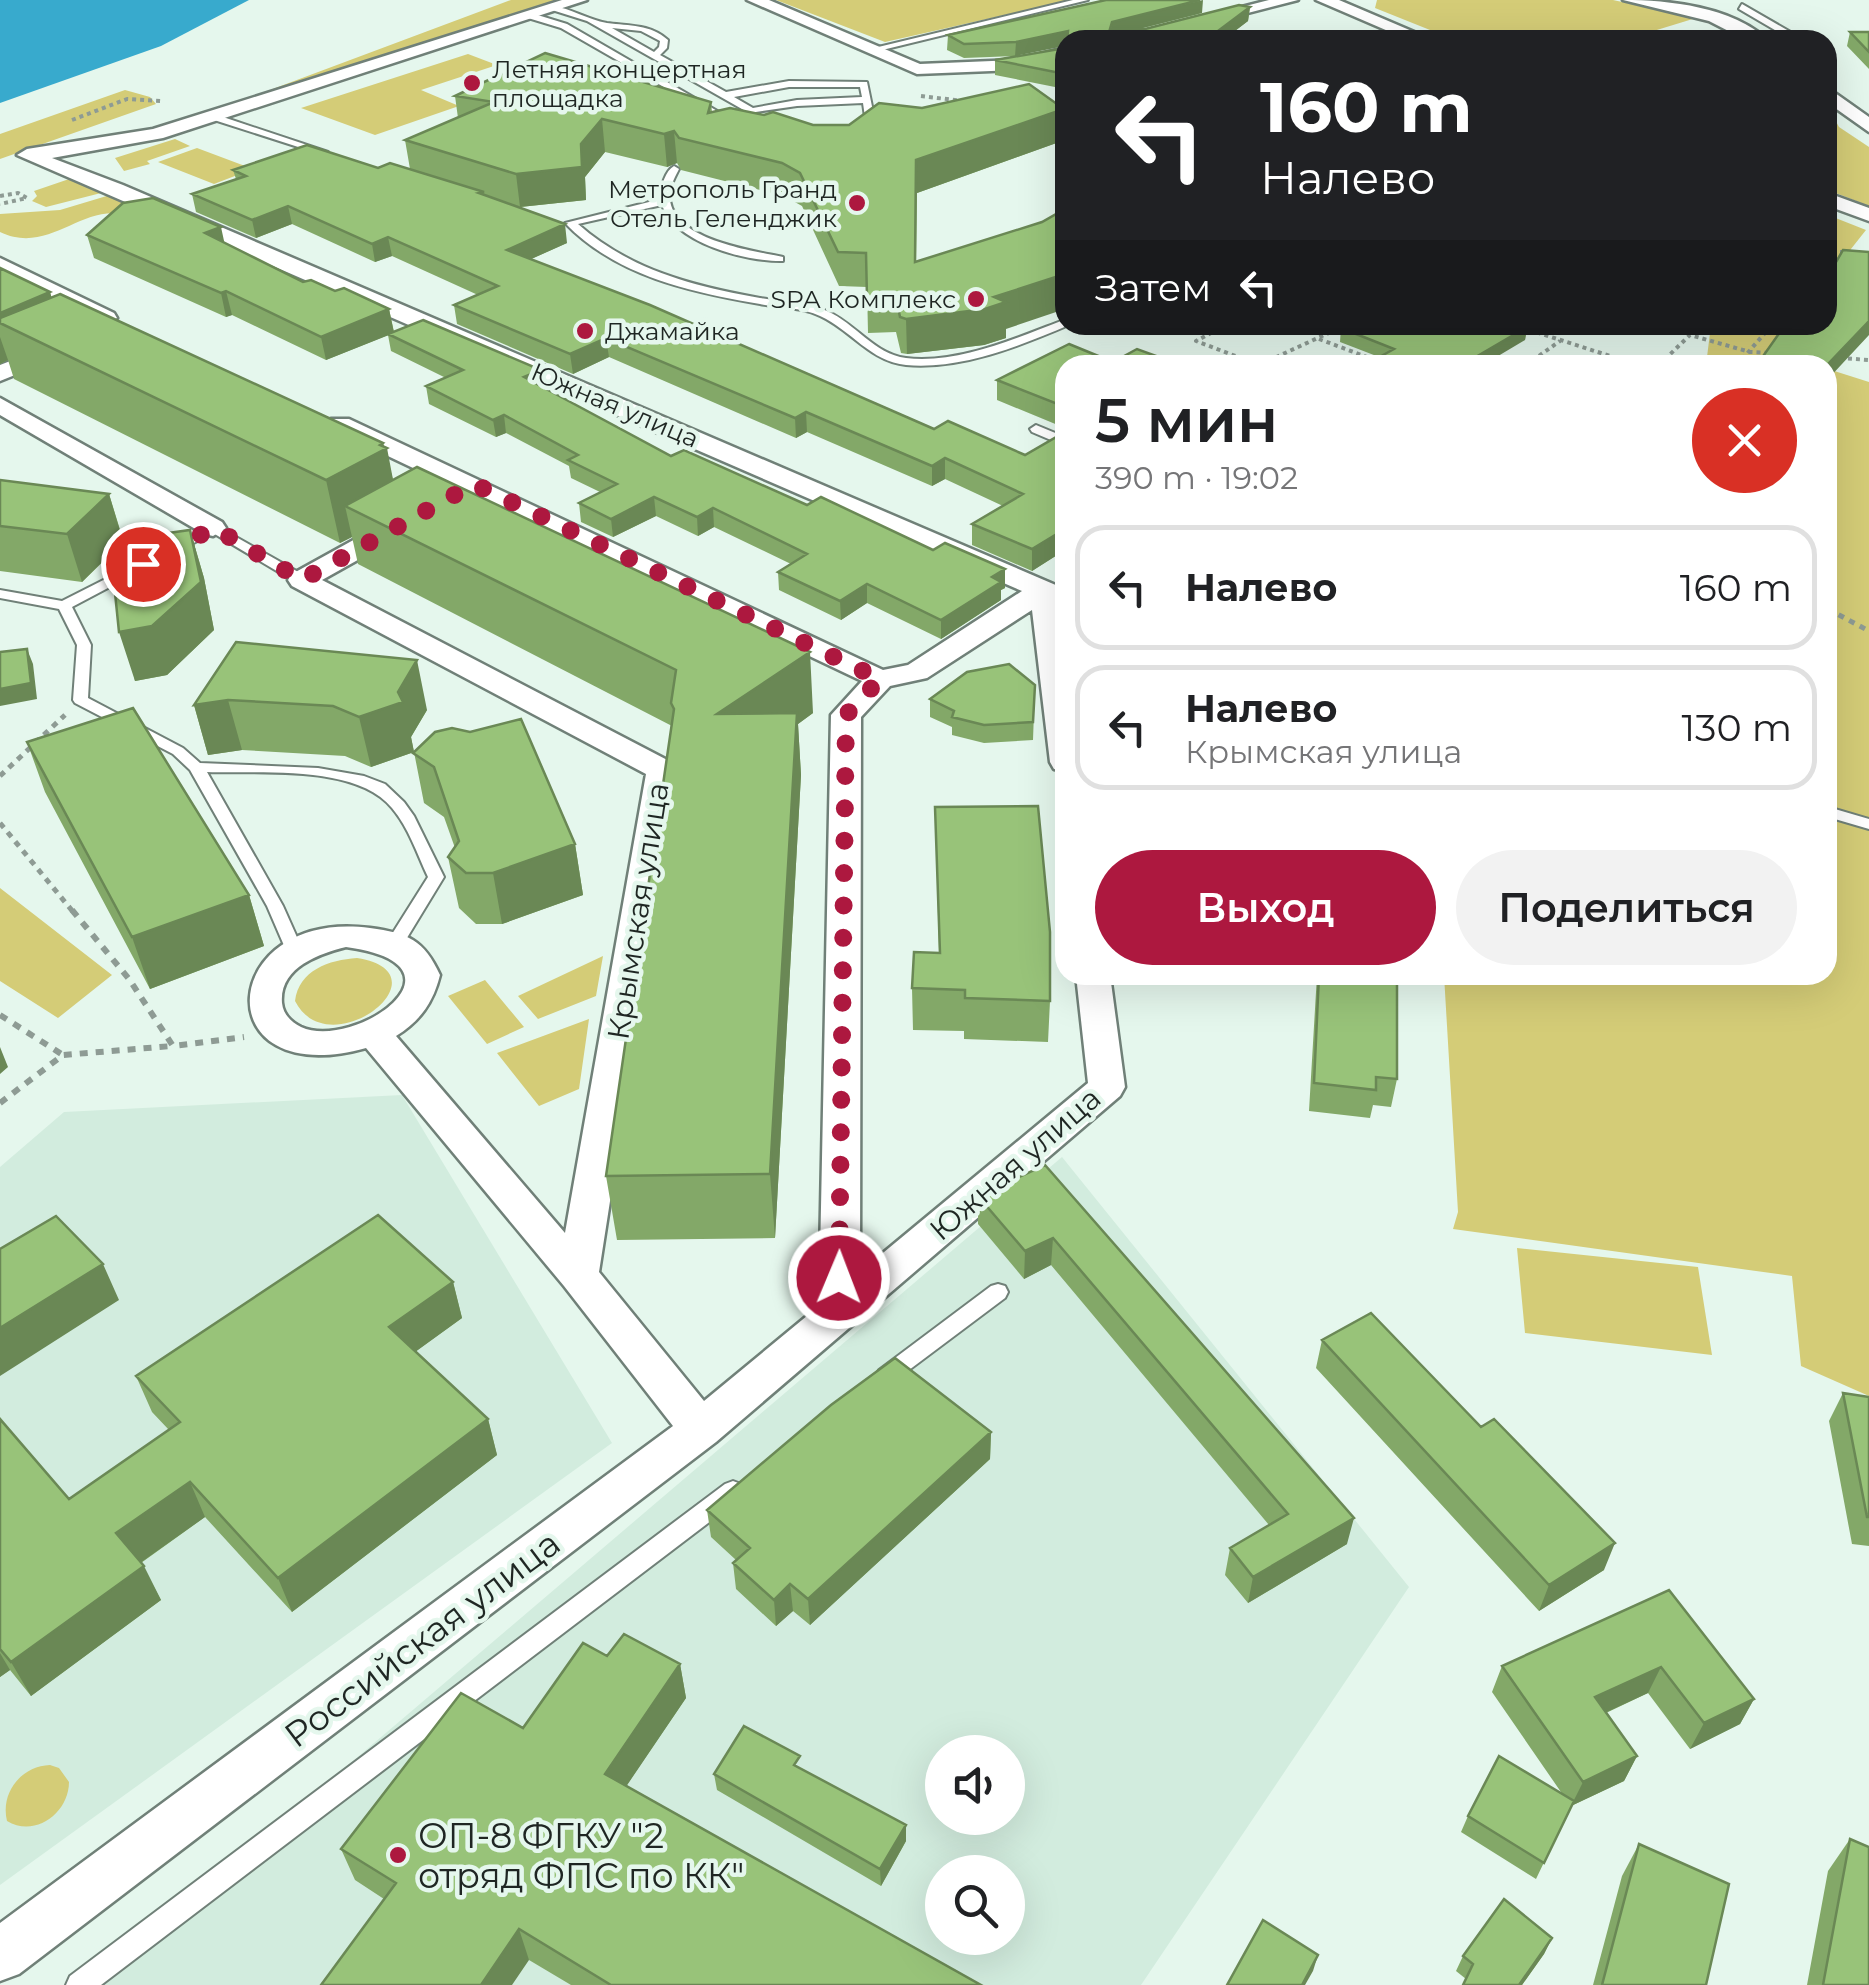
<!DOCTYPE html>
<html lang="ru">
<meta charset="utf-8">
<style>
body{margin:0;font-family:Montserrat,sans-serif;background:#f2f2f2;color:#202124;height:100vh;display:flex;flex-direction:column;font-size:38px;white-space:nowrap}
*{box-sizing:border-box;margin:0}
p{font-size:32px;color:#757577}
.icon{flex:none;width:55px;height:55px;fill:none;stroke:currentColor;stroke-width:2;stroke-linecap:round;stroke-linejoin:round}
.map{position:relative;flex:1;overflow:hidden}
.panel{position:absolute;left:1055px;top:355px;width:782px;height:630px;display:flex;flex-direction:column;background:#fff;border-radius:30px;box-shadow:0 10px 40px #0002}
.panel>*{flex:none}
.banner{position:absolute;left:1055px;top:30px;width:782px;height:305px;border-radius:30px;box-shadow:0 10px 40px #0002;background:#202124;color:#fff;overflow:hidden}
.tools{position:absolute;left:925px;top:1735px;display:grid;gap:20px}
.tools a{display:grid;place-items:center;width:100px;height:100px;border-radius:50%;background:#fff;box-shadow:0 10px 40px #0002;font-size:50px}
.pin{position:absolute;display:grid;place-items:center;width:85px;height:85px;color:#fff;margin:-42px;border:5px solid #fff;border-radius:50%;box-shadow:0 2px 10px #0007}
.me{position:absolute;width:110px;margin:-55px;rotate:1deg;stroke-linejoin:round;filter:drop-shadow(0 0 8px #0008)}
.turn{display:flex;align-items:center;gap:35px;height:210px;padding:0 40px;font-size:45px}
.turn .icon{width:130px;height:130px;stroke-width:2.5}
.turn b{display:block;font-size:70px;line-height:85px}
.then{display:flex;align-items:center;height:95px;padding:0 40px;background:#0003;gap:20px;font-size:38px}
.round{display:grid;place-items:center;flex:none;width:105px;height:105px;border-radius:52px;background:#f2f2f2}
.summary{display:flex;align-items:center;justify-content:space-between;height:170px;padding:0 40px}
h1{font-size:60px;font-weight:600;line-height:75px}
.cta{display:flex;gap:20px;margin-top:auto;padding:20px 40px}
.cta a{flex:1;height:115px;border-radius:60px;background:#ad183f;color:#fff;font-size:40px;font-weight:600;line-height:115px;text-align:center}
.cta a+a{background:#f2f2f2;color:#202124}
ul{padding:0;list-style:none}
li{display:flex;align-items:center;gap:30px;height:125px;margin:0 20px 15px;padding:0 20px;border:5px solid #e0e0e0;border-radius:30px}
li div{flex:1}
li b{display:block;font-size:38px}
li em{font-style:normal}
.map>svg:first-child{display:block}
.built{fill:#d2ecde;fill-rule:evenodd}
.green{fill:#d4cc77}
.water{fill:#38aacd}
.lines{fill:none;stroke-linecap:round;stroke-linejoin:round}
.lane-casing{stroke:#708078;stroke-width:4}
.street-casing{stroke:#708078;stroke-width:5}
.path-far2{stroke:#8e9b94;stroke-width:4;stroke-dasharray:4 4;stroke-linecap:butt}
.path-far1{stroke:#8e9b94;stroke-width:5;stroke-dasharray:6 6;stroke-linecap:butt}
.path{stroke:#8e9b94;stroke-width:6;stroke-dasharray:8 8;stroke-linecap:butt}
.lane{fill:#fff;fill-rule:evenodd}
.street{fill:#fff;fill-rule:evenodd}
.wall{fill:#83a868}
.shaded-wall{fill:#6a8855}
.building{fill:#98c379;stroke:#6a8855;stroke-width:2.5}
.route{stroke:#ad183f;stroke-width:18;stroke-dasharray:0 32.4}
.poi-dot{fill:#ad183f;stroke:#e5f7ed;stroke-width:4}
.labels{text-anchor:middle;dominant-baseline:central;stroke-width:9;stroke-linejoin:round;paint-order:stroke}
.far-poi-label{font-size:25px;fill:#1f2623;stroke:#e5f7ed;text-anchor:start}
.far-street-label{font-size:25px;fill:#1f2623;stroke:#e5f7ed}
.street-label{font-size:30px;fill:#1f2623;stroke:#e5f7ed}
.near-street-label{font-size:35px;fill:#1f2623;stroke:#e5f7ed}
.near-poi-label{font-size:35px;fill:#1f2623;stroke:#e5f7ed;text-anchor:start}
</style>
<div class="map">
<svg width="1869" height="1985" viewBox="0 0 1869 1985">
<rect width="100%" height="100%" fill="#e5f7ed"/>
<path class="built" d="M402,1095L612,1443L0,1885V1167L64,1112Z
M1062,1157L1409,1587L1141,1985H90ZM942,1752H1008V1818H942ZM942,1872H1008V1938H942Z"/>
<path class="green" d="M511,0H567L227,106Z
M776,0H1071L885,42Z
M1377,0H1613L1696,18L1647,33L1662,40H1455L1375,8Z
M468,54L497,65L421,90L459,106L375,135L301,108Z
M125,90L150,97L156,104L0,159V134Z
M1828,107L1839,127L1869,147V206L1828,190Z
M175,139L190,146L147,161L150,164L124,171L115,158Z
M197,148L253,169L214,184L158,162Z
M75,177L105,192L46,207L32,201L37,196L34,191Z
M110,195L145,210L129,216C83,201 50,256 0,232V214L60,210Z
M1828,215L1866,230L1828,278Z
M1711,325H1790L1815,365H1706Z
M1828,369L1869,382V1396L1801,1366L1792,1276L1453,1229L1458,1212L1444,975H1828Z
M0,888L112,975L58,1018L0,981Z
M603,956L596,996L538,1019L518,996Z
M357,958C451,973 329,1068 295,1001C299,970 329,960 357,958Z
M485,980L524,1027L487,1044L448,996Z
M589,1019L579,1089L539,1106L497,1053Z
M1517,1248L1698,1267L1712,1355L1525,1333Z
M50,1765L59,1768L69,1782C69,1813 35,1838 7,1821C0,1792 22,1766 50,1765Z"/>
<path class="water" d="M0,0H249L161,46L0,103Z"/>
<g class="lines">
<g class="lane-casing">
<path id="lane" d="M1073,0H1088L874,52L870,49Z
M1742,4L1801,38L1802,40H1792L1739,9Z
M552,6C571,8 588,20 607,23C630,26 650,24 668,40L667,48L660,55L726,92L789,81L867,82L877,131L872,134L867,131L863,103L797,106L749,113L587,21L552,10ZM612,28L641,31L660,41L659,47L654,52ZM789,87H860L862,97L797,100L753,108L734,97Z
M531,13L567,24L738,123L730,125L561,28L528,18Z
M211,115H217L328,152L320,154L211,119Z
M674,166L679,169C676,175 671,184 670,191C664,239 751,250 783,257V261C746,262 675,243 662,205L578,224C630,270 693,286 760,298C782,302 807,302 827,311C855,323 874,354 906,358C957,364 1014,339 1061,321L1065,320V325H1069C1020,346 960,370 906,365C871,362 851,330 820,316C802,307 780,308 760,304C690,292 616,276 565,223L661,199C660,188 665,171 674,166Z
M1036,425L1065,437V446L1032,432L1030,429Z
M213,524L307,577L309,580L302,584L297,583L213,533L176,552H166L164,549Z
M135,564L142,568L140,571L72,607L91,645L88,698L183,748L200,763L318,768L364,776L385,784L404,802L414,816L444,877L402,946L396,948L387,942L428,877C417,854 409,828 392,808C356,764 259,774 207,772L283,906L304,953L295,959L289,957L267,906L190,770L173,754L75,703L73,700L77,645L59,609L0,598V590L62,601Z
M1828,807L1869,819V829L1828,817Z
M998,1284L1005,1286L1008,1292L1005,1298L893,1382L886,1385L879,1382L875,1376L879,1370L991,1286Z
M733,1481L741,1484L744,1491L741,1498L101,1985H66L70,1976L725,1484Z"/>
</g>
<g class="street-casing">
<path id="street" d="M562,0H587L163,138L52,158L123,185L1065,589V604L1059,605L1065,650V771L1054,769L1050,762L1032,610L927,678L890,686L861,717L860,1272L1088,1083L1076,975H1110L1125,1087L1120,1096L716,1442L19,1974L0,1981V1923L673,1426L564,1286L366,1048C203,1093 218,908 370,928C408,933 424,940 440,975C433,1003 420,1021 396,1036L565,1233L646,774L292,586L288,580L292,574L451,486L331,429L328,424L331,419H349L883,670L908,665L1022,591L17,155L27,149L153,129ZM472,496L862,681L831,715L819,1306L704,1401L599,1272L677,770L673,763L322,580ZM346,947C479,965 354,1051 301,1027C291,1022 283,1014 282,1003C279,968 318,954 346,947Z
M747,0H769L920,64L1016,60L1065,48V58L1016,70L917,74Z
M1269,0H1298L1143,40H1112Z
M1316,0H1339L1433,40H1409Z
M1623,0C1670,0 1732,7 1768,40H1746L1709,21Z
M1828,88L1869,117V132L1828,103Z
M1828,193L1869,208V221L1828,206Z
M0,258L114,313L117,318L106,325L98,323L0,272Z
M54,344L66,351L62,356L0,381V365Z
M0,398L222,522L226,528L213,536L204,534L0,415Z"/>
</g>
<path class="path-far2" d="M921,96L963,101
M72,120L127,99L162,101
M0,196L18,193L27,198L0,204
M1828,260L1834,252H1848
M1226,325L1196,341L1259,365L1346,325
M1514,325L1638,365
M1319,339L1388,365
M1484,357L1507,365
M1840,358L1869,360
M1526,365L1560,341
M1659,365L1690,335L1750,352L1773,353
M1737,365L1772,325"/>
<path class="path-far1" d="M1828,609L1869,631
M0,776L65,715
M0,823L74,913"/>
<path class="path" d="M72,910L129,979L173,1046L244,1037
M0,1015L63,1055
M0,1103L63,1055L172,1046"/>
<use href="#lane" class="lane"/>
<use href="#street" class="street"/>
</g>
<path class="wall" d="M1250,7L1248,21L1223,40H1065L1015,56L964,58L947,50L948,35L1202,13L1139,29H1145Z
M1850,32H1869V69L1847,46Z
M1065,48V89L995,75V60Z
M455,96L711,102L712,112L813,125H849L922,108L1064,109L1062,141L917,193L916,261L1006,329V338L984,345L907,354L901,353L896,332L868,333L867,287L839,286L802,206L784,196L681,170L677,163L667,167L605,152L585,177L586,200L520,207L498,200L567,243L531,259L934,429L1025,455L1065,432V550L1032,571L972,545V524L1003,506L945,479L932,486L807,432L796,438L609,357L573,374L457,324L454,305L478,295L392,256L375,262L292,224L256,238L196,212L192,194L236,179L233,170L410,169L405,140L458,118Z
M87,235L225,243L303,282L389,309L394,332L543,387L671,456L807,505L1005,588L1001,590V600L941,639L867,603L841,620L779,590L778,572L791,564L714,527L698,536L656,516L613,537L581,522L579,503L600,492L571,478L569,466L506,433L496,437L429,404L426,386L446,378L391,351L388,335L326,360L232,315L226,317L94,258Z
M0,268L50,292L51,298L383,443L393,480L813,713L798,724L801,775L775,1238L617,1240L606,1176L672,726L358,564L352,537L340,543L14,379L8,360L0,364Z
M1347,325H1543L1526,334L1525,340L1379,357L1340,342L1341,328Z
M1069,344L1113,362L1137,349L1181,365H1065V428L997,400V380Z
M0,480L109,494L122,536L140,537L190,530L204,578L214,630L167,675L135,681L111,554L82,582L0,571Z
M236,642L427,710L411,737L414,752L575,844L583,895L502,924H476L459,908L448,857L455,848L444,817L424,803L414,752L371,767L345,756L242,750L208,755L194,705Z
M1035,685L1033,740L984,743L952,735V727L930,717V699Z
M27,742L249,895L264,946L150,989L45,792Z
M935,807L1050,1001L1048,1042L964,1039V1031L913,1030L912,988L939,953Z
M1317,975H1377L1397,1079L1391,1107L1373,1105L1370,1118L1309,1111Z
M1045,1165L1347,1544L1248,1603L1225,1575L1230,1548L1269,1525L1051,1265L1024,1279L978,1224V1196Z
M453,1282L462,1318L416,1351L488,1419L497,1455L292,1612L205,1517L141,1563L161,1600L31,1696L10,1670L0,1677V1419L69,1499L169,1430L152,1412L136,1376Z
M1322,1340L1604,1570L1539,1611L1316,1368Z
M1843,1393L1869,1397V1546L1852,1544L1829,1421Z
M991,1432L990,1459L810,1625L793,1611L776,1626L736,1589L733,1563L736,1560L711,1537L707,1510Z
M1669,1590L1754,1699L1740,1724L1690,1749L1648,1693L1606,1713L1637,1756L1624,1781L1571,1806L1536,1879L1461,1832L1468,1816L1563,1795L1492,1692L1502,1666Z
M607,1656L680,1664L686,1698L626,1786L981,1985H571L529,1960L384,1899L355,1880L341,1849L523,1728Z
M801,1769L906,1825V1841L881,1886L717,1790L714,1774Z
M1850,1839L1869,1985H1807L1828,1871Z
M1639,1844L1706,1985H1593L1622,1876Z
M1552,1938L1544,1954L1522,1985H1463L1466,1979L1456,1971L1463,1956Z"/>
<path class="shaded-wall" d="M1203,0L1202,13L1111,36L1110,40L1112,22Z
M1250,7L1248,21L1223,40H1206Z
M1068,31V40H1065V46L1015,56L1016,42Z
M1064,109L1062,141L917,193L916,160Z
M602,119L605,152L585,177L586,200L520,207L516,174L581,144Z
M674,131L677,163L667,167L664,134Z
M288,206L292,224L256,238L252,220Z
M565,224L567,243L509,269L507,250Z
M221,227L226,250L205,233Z
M388,237L392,256L375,262L372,244Z
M1065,274V309L1006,329V338L984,345L907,354L906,319L994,297Z
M226,291L232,315L226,317L221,293Z
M50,292L63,336L0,323V313Z
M389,309L394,333L326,360L321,337Z
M1869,321V335L1828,379L1827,365Z
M1520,325H1543L1526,334L1525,340L1483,365H1462Z
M0,337L8,360L0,364Z
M606,338L609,357L573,374L570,354Z
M541,370L543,387L524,377Z
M806,412L807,432L796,438L795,418Z
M504,415L506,433L496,437L493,420Z
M383,443L385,449L387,448L399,511L345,506L352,537L340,543L326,480Z
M945,458V479L932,486V466Z
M109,494L123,541L82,582L67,534Z
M654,497L656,516L613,537L611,519Z
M713,508L714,527L698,536L697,517Z
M1065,529V550L1032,571V549Z
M190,530L204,578L214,630L167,675L135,681L119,632Z
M1005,569V588L1001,590V600L941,639V620L992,577Z
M867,584V603L841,620L840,601Z
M27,649L33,664L37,699L0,706V689Z
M810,652L813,713L798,724L801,775L775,1238L770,1174L717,714Z
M417,660L427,710L411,737L414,752L371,767L359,717L398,692Z
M228,700L242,750L208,755L194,705Z
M575,844L583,895L502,924L493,873Z
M249,895L264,946L150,989L132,937Z
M0,1047L8,1067L0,1074Z
M1053,1238L1051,1265L1024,1279L1025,1251Z
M103,1264L119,1300L0,1376V1328Z
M453,1282L462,1318L400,1363L389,1327Z
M488,1419L497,1455L292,1612L278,1578Z
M991,1432L990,1459L810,1625L808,1599Z
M190,1482L205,1517L133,1568L116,1533Z
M1354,1518L1347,1544L1248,1603L1253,1577Z
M1615,1543L1604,1570L1539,1611L1549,1585Z
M144,1566L161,1600L31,1696L11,1662Z
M790,1584L793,1611L776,1626L774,1600Z
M0,1653L10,1670L0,1677Z
M680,1664L686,1698L613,1806L605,1774Z
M1661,1667L1648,1693L1583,1723L1595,1697Z
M1754,1699L1740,1724L1690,1749L1704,1723Z
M1637,1756L1624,1781L1571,1806L1583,1782Z
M906,1825V1841L881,1886L880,1869Z
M519,1929L529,1960L512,1985H481Z
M1552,1938L1544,1954L1522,1985H1519Z
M1318,1955L1313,1971L1305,1985H1302Z"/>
<path class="building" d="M1106,0H1200L1112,22L1110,29H1145L1239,5L1250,7L1206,40H1194L1168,35L1161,40H1067L1068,31L1016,42L964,44L948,35Z
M1850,32H1869V52Z
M1065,48V74L995,60Z
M545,53L711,102L708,113L730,108L764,115L773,112L813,125H849L879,103L922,108L1029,84L1064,109L916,160L915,262L1042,222L1065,209V274L994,297L1006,302L985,309L906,319L900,317L896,297L867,298L866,253L838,252L800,173L782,163L679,138L674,131L664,134L602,119L581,144L582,167L516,174L405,140L494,102L455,96Z
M307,145L378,168L390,163L484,192L479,193L565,224L507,250L650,305L934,429L948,421L1025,455L1065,432V529L1032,549L972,524L1023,494L945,458L932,466L806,412L795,418L606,338L570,354L454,305L498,286L388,237L372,244L288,206L252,220L192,194L246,176L233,170Z
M153,198L221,227L205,233L303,282L311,280L335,291L344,288L389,309L321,337L226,291L221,293L87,235L123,203Z
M1843,250L1869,252V321L1827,365H1773L1759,362L1785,325H1828V276Z
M0,268L50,292L0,313Z
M60,294L383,443L380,445L387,448L326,480L0,323V318Z
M423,320L541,370L524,377L671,456L684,450L807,505L821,497L933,550L945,543L1005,569L992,577L1001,582L941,620L867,584L840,601L778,572L807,554L713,508L697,517L654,497L611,519L579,503L617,484L568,460L578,455L504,415L493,420L426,386L463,370L388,334Z
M1347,325H1522L1527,327L1462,365H1365L1394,349L1341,328Z
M1069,344L1113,362L1137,349L1181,365H1065V407L997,380Z
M417,467L810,652L717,714L797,713L770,1174L606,1176L674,709L671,703L676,670L345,506Z
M0,480L109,494L67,534L0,526Z
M190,530L201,582L152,626L119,632L110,544L127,533L140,537Z
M236,642L417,660L398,692L403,702L359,717L333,706L228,700L194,705Z
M27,649L31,683L0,689V652Z
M1009,664L1035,685L1033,722L984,725L952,717L954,711L930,699L967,672Z
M133,708L249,895L132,937L27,742Z
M521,719L575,844L493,873H466L448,857L459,841L434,767L413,753L435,732L452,728L470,732Z
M1038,806L1050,932V1001L965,998V990L912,988L914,952L940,953L935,807Z
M1319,975H1377V977L1397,979V1079L1376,1077V1090L1314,1083Z
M1045,1165L1354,1518L1253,1577L1230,1548L1288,1514L1053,1238L1025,1251L978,1196Z
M378,1215L453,1282L389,1327L488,1419L278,1578L190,1482L116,1533L144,1566L11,1662L0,1649V1419L69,1499L180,1422L136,1376Z
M56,1216L103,1264L0,1328V1249Z
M1371,1313L1481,1427L1494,1419L1615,1543L1549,1585L1322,1340Z
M895,1358L991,1432L808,1599L790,1584L774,1600L733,1563L750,1548L707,1510L831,1405Z
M1843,1393L1869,1397V1517H1867Z
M1669,1590L1754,1699L1704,1723L1661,1667L1595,1697L1637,1756L1583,1782L1502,1666Z
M624,1634L680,1664L605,1774L981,1985H611L519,1929L481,1985H321L396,1883L341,1849L461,1693L523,1728L583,1643L607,1656Z
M744,1726L800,1756L794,1765L906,1825L880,1869L714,1774Z
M1499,1756L1574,1801L1544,1863L1468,1816Z
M1850,1839L1869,1847V1985H1823Z
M1639,1844L1729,1884L1706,1985H1602Z
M1504,1899L1552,1938L1519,1985H1463L1473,1964L1463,1956Z
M1263,1920L1318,1955L1302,1985H1227Z"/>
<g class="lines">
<path class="route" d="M143,564L214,528L302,580L474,484L880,679L846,715L839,1278"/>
</g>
<g class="poi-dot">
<circle cx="472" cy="83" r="10"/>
<circle cx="857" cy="203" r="10"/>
<circle cx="976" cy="299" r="10"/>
<circle cx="585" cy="331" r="10"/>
<circle cx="398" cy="1855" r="10"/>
</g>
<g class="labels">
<g class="far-poi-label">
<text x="492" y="69">Летняя концертная<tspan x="492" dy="29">площадка</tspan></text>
<text x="837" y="189" text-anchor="end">Метрополь Гранд<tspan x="837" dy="29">Отель Геленджик</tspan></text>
<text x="956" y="299" text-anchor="end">SPA Комплекс</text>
<text x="605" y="331">Джамайка</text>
</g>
<g class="far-street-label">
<text transform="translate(615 405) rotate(23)">Южная улица</text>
</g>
<g class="street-label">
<text transform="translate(638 911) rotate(-81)">Крымская улица</text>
<text transform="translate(1015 1164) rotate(-41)">Южная улица</text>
</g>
<g class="near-street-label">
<text transform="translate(422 1639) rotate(-37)">Российская улица</text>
</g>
<g class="near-poi-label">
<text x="418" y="1835">ОП-8 ФГКУ "2<tspan x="418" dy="40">отряд ФПС по КК"</tspan></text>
</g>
</g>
</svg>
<div class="tools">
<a><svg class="icon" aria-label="sound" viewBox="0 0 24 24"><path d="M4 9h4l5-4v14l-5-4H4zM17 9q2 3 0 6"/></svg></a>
<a><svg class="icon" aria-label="search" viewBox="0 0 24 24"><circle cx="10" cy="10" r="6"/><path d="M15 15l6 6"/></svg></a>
</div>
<div class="pin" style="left:143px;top:564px;background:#d93025"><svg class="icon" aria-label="arrive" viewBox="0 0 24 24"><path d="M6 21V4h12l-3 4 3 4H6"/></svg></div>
<svg class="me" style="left:839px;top:1278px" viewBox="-20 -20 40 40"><circle r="17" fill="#ad183f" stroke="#fff" stroke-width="3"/><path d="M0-11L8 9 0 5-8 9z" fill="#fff"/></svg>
<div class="banner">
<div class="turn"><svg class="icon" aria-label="left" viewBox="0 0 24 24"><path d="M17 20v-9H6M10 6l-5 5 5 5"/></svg><div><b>160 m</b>Налево</div></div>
<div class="then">Затем<svg class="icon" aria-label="left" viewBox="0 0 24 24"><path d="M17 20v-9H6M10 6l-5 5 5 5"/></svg></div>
</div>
<section class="panel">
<div class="summary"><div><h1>5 мин</h1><p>390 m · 19:02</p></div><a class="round" style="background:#d93025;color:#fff"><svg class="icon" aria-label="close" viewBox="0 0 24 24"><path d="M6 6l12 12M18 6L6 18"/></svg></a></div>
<ul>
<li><svg class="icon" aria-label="left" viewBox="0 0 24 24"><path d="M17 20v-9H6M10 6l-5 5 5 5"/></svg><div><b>Налево</b></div><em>160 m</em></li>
<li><svg class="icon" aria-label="left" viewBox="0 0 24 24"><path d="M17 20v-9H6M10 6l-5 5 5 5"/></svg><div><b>Налево</b><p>Крымская улица</p></div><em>130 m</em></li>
</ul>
<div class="cta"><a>Выход</a><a>Поделиться</a></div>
</section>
</div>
